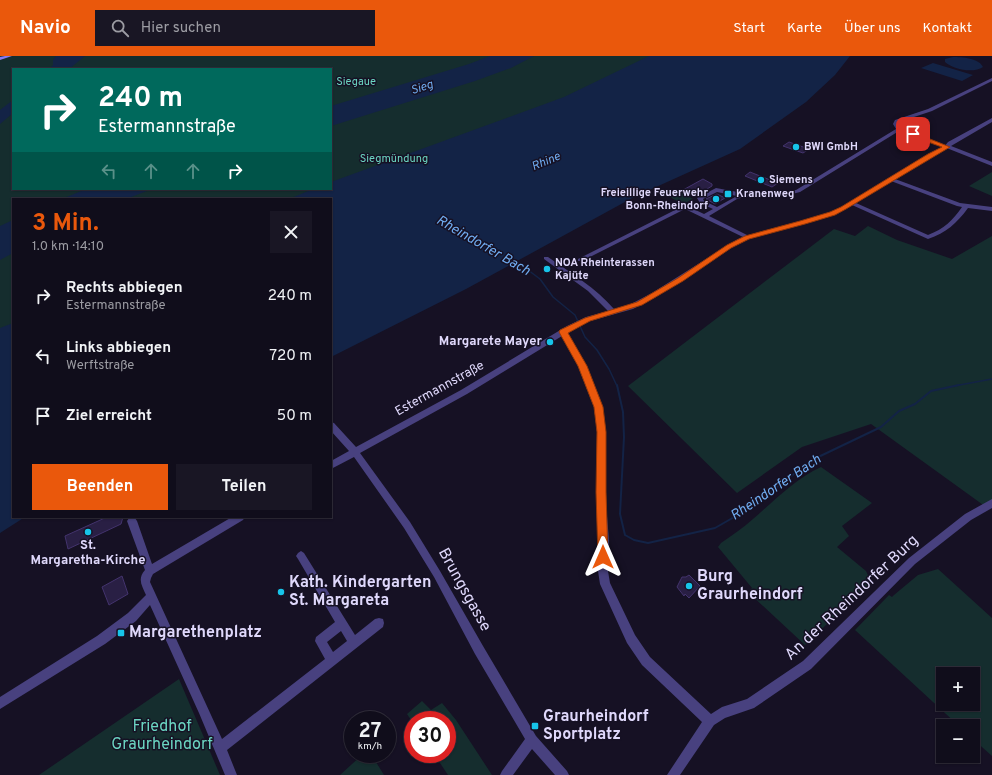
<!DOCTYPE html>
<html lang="de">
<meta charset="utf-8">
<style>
body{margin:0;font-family:Overpass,sans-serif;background:#191624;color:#f1f3f6;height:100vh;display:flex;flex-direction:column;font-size:15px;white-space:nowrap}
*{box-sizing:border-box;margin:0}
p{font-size:13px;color:#9c9ca3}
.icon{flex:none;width:22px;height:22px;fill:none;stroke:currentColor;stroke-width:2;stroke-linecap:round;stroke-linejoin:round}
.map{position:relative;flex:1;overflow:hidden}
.details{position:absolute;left:12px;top:142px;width:320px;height:320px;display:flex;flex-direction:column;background:#100d1b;border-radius:0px;box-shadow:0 1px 3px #0004,0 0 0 1px #302d3a}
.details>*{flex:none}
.banner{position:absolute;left:12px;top:12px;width:320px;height:122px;border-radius:0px;box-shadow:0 1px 3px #0004,0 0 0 1px #302d3a;background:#00695c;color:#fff;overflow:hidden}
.fabs{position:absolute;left:936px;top:611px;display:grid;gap:8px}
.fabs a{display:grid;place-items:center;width:44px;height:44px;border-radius:0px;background:#100d1b;box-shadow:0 1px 3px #0004,0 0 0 1px #302d3a;font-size:20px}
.speed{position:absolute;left:344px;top:655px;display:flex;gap:8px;font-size:20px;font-weight:700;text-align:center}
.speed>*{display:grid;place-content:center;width:52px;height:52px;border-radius:50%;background:#100d1b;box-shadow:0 1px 3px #0004,0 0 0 1px #302d3a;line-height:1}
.speed small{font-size:10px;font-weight:400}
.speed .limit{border:6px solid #d22;background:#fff;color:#111}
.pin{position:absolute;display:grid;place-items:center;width:34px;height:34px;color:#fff;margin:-17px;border-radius:8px;box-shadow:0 2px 6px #0006}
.me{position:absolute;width:44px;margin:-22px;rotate:0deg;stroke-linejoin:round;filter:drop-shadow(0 0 3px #0008)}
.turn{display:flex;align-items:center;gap:14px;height:84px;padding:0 20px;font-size:18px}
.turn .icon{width:52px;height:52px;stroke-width:2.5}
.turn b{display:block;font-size:28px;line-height:34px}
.lanes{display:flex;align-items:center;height:38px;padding:0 20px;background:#0003;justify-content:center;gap:20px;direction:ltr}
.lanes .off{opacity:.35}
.round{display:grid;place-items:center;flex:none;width:42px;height:42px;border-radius:0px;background:#191624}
.summary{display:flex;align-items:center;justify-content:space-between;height:68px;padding:0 20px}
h1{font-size:24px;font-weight:700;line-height:30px;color:#ea580c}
.action{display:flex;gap:8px;margin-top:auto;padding:8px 20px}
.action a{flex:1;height:46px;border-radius:0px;background:#ea580c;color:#fff;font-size:16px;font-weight:700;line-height:46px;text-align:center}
.action a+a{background:#191624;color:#f1f3f6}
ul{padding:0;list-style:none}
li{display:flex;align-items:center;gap:12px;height:60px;padding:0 20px}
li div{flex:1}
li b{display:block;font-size:15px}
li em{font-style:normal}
header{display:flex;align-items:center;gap:24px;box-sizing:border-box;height:56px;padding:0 20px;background:#ea580c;color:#fff}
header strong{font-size:19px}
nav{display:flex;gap:22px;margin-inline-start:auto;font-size:14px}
.search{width:280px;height:36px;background:#191624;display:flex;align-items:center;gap:10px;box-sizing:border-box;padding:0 14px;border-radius:0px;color:#9c9ca3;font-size:15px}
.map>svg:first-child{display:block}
.green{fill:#152d2e;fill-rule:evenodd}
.water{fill:#132346}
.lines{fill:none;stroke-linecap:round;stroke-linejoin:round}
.stream-far1{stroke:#132346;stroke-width:1.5}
.stream{stroke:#132346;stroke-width:2}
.building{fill:#291f44;stroke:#43336d}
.minor{fill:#48417f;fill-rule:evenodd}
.tertiary{fill:#48417f;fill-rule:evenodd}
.secondary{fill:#8579f2;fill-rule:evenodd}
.route{fill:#ea580c;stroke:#983908}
.poi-dot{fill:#17c4e9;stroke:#161124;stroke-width:1.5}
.labels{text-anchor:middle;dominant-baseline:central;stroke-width:3;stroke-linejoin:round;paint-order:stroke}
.far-park-label{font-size:11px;fill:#6bd5c2;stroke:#161124}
.far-poi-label{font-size:11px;font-weight:bold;fill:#dfd8fb;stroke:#161124;text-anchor:start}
.far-water-label{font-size:12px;font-style:italic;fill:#70acf1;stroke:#161124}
.poi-label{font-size:13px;font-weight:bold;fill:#dfd8fb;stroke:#161124;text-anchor:end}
.street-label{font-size:13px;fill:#dfd8fb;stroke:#161124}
.water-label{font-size:14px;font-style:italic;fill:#70acf1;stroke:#161124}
.near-poi-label{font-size:16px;font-weight:bold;fill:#dfd8fb;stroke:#161124;text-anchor:start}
.near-street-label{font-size:16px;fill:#dfd8fb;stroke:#161124}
.near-park-label{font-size:16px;fill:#6bd5c2;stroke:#161124}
</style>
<header>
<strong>Navio</strong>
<div class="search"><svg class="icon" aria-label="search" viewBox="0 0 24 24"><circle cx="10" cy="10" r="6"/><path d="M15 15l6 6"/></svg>Hier suchen</div>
<nav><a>Start</a><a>Karte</a><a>Über uns</a><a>Kontakt</a></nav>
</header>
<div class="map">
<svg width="992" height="719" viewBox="0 0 992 719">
<rect width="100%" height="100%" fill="#161124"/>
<path class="green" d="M0,0H746L331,143H94L118,133H331V13H13V133H113L90,143H13V178L0,185Z
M992,116V140L969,130Z
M675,133L693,143L683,148L664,138Z
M868,170L897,184L952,203L992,180V447L986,451L871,368L802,391L737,437L628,330L834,173L855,180Z
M13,181V343L0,349V187Z
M821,411L872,447L842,470L849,480L837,491L866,515L871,526L805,589L748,536L752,532L718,491L721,487C732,479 743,472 753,463C775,444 795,423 821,411Z
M938,513L992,562V700L973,683V670H959L855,574L889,539L892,541L894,539L918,519ZM943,618H973V648H943Z
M179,623L220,719H39Z
M422,645L431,654L442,647L456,664L492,719H448L434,698H447V664H413V667L407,658Z
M363,698H371L384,719H340Z"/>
<path class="water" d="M56,0H85L69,13H49L53,9V4Z
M490,0H534L511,12L475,25L331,70V50L469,8Z
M649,0H850L835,19L806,46L740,93L634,141L466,233L331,301V143H289L313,133H331V126L564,41Z
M953,1C962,1 979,2 983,11C973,18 953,13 945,6V3Z
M933,7L973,19L962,25L921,12Z
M13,44V57L0,68V54Z
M86,133H152L126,143H62Z
M13,164V197L0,204V170Z
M13,267V461H25L0,477V272Z"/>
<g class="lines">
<path class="stream-far1" d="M516,205L540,223L553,241L575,259L585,281L597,294L609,313L617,330
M954,330L992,323"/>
<path class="stream" d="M617,329L623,356L624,381L620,458L625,479L634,484L648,487L715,472L750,452L812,404L881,371L899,355L915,348L931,335L959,329"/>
</g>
<path class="building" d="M789,86L809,93L803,97L783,90Z
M750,116L760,120L778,127L772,131L745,120Z
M703,123L712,128V130L707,133L709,134L699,139L695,138L691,139L683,134Z
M717,138L725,142L715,148L706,143Z
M107,461H123L121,468L68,493L65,480Z
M689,519L700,530L689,542L685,538L684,540L677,531L682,521H686Z
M122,520L128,538L109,549L102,531Z"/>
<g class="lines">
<path class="minor" d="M992,22V25L932,55L899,66L897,68L901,72L949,91L932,100L895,123L960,147L992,151V155L968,152C957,167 946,177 928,183L852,149L835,158L742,185L656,241L633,253L590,265L567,277L586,310L602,351L605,376V436L609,484L608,515L610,527L635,579L650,601L711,658L722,651L747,643L803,605L909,502L965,458L992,443V452L971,464L915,508L811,613L754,652L725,662L714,669L680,719H667L702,666L642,609L627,587L600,528L598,515L599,484L597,436V376L594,351L578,310L562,280L467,338L360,397L410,466L440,515L483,590L536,680L567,715L569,719H555L532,693L513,719H500L502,715L525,683L475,598L434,521L404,472L354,401L331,413V405L349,395L331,375V366L334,367L356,391L461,334L567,270L586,261L608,255L588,235L544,203V201H548C571,217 596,232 614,253L629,249L652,237L738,183L743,181L685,153L582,205H578V203L683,150H687L704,158L713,153L700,147L697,142L716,132L743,137L784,136L796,134L896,73L893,68L895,64L928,53ZM899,75L943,91L928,98L842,151L831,156L749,180L709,160L737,143L744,141L784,140L800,136ZM891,125L957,150L962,151C953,164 944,173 928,179L856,147ZM717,136L737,140L717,151L704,145L703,143Z
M133,461L135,462L137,465L152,508L232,461H245L243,464L153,518L151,522L150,526L222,683L325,603L315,585L316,581L335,566L298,503L296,500L298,497L301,495L304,497L355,579L375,563L379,562L383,563L384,567L383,571L227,694L237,719H225L199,657L150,549L136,565L105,588L0,653V641L97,580L128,557L146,539C142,530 137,523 145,514L127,465L129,462ZM341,575L347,585L333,596L327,586Z"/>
<path class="tertiary" d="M992,62V66L951,90L992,106V110L944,91L948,86Z"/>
<path class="secondary" d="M5,0H12L0,4V1Z"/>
</g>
<path class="route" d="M911,77H915L950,91L846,153L835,159L805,168L749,183L731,192L683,225L642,249L590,265L568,277L587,310L603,351L606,376V436L608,501L607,504L603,506L599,504L598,501L596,436L597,376L594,351L578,310L559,276L560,274L585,262L637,246L678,222L727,189L745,180L800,165L830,156L841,151L928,98L942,91L911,80Z"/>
<g class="poi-dot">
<circle cx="796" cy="91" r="4"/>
<circle cx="761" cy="124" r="4"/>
<rect x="724" y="134" width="8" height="8" rx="2"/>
<circle cx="716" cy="143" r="4"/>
<circle cx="547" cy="213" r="4"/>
<circle cx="550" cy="286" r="4"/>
<circle cx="88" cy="476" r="4"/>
<circle cx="689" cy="530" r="4"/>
<circle cx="281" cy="536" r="4"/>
<rect x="117" y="573" width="8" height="8" rx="2"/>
<rect x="531" y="666" width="8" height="8" rx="2"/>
</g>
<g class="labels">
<g class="far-park-label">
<text x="356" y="26">Siegaue</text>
<text x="394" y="103">Siegmündung</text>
</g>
<g class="far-poi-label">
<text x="804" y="91">BWI GmbH</text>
<text x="769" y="124">Siemens</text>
<text x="708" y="137" text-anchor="end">Freieillige Feuerwehr<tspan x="708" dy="13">Bonn-Rheindorf</tspan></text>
<text x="736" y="138">Kranenweg</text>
<text x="555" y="207">NOA Rheinterassen<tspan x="555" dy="13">Kajüte</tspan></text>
</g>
<g class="far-water-label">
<text transform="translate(422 32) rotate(-18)">Sieg</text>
<text transform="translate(546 106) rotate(-23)">Rhine</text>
</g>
<g class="poi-label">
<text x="542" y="286">Margarete Mayer</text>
<text x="88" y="490" text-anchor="middle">St.<tspan x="88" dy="15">Margaretha-Kirche</tspan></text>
</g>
<g class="street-label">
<text transform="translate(440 333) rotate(-29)">Estermannstraße</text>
</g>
<g class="water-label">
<text transform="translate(483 190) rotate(30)">Rheindorfer Bach</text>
<text transform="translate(776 432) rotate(-34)">Rheindorfer Bach</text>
</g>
<g class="near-poi-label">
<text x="697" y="521">Burg<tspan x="697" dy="18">Graurheindorf</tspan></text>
<text x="289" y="527">Kath. Kindergarten<tspan x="289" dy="18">St. Margareta</tspan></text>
<text x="129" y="577">Margarethenplatz</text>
<text x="543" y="661">Graurheindorf<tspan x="543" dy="18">Sportplatz</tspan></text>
</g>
<g class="near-street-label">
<text transform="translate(464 534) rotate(61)">Brungsgasse</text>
<text transform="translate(852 542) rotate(-43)">An der Rheindorfer Burg</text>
</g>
<g class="near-park-label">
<text x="162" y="671">Friedhof<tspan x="162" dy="18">Graurheindorf</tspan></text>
</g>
</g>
</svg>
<div class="fabs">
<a>+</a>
<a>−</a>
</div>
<div class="speed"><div>27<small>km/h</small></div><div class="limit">30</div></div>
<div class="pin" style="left:913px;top:78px;background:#d93025"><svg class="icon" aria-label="arrive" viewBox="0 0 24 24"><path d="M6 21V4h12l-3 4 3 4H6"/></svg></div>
<svg class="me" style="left:603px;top:501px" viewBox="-20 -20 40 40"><path d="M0-17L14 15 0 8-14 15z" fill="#ea580c" stroke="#fff" stroke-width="4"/></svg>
<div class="banner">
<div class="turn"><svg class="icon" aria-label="right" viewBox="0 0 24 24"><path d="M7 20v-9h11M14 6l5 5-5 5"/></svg><div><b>240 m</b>Estermannstraße</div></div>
<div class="lanes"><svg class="icon off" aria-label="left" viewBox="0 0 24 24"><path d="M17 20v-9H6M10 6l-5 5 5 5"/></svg><svg class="icon off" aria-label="ahead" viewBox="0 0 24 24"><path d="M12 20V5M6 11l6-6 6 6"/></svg><svg class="icon off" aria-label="ahead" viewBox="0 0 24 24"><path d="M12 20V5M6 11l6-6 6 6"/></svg><svg class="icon" aria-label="right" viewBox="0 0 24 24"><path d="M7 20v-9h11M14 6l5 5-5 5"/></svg></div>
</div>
<section class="details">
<div class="summary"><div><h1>3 Min.</h1><p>1.0 km · 14:10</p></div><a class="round"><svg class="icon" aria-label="close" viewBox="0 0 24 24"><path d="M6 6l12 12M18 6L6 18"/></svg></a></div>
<ul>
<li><svg class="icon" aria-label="right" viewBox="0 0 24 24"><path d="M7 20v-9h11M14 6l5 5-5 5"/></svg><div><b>Rechts abbiegen</b><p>Estermannstraße</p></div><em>240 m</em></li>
<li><svg class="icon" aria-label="left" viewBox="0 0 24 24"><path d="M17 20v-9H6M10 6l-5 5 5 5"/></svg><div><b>Links abbiegen</b><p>Werftstraße</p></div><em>720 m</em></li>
<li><svg class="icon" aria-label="arrive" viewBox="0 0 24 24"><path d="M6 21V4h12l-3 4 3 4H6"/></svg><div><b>Ziel erreicht</b></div><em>50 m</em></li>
</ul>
<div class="action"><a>Beenden</a><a>Teilen</a></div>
</section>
</div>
